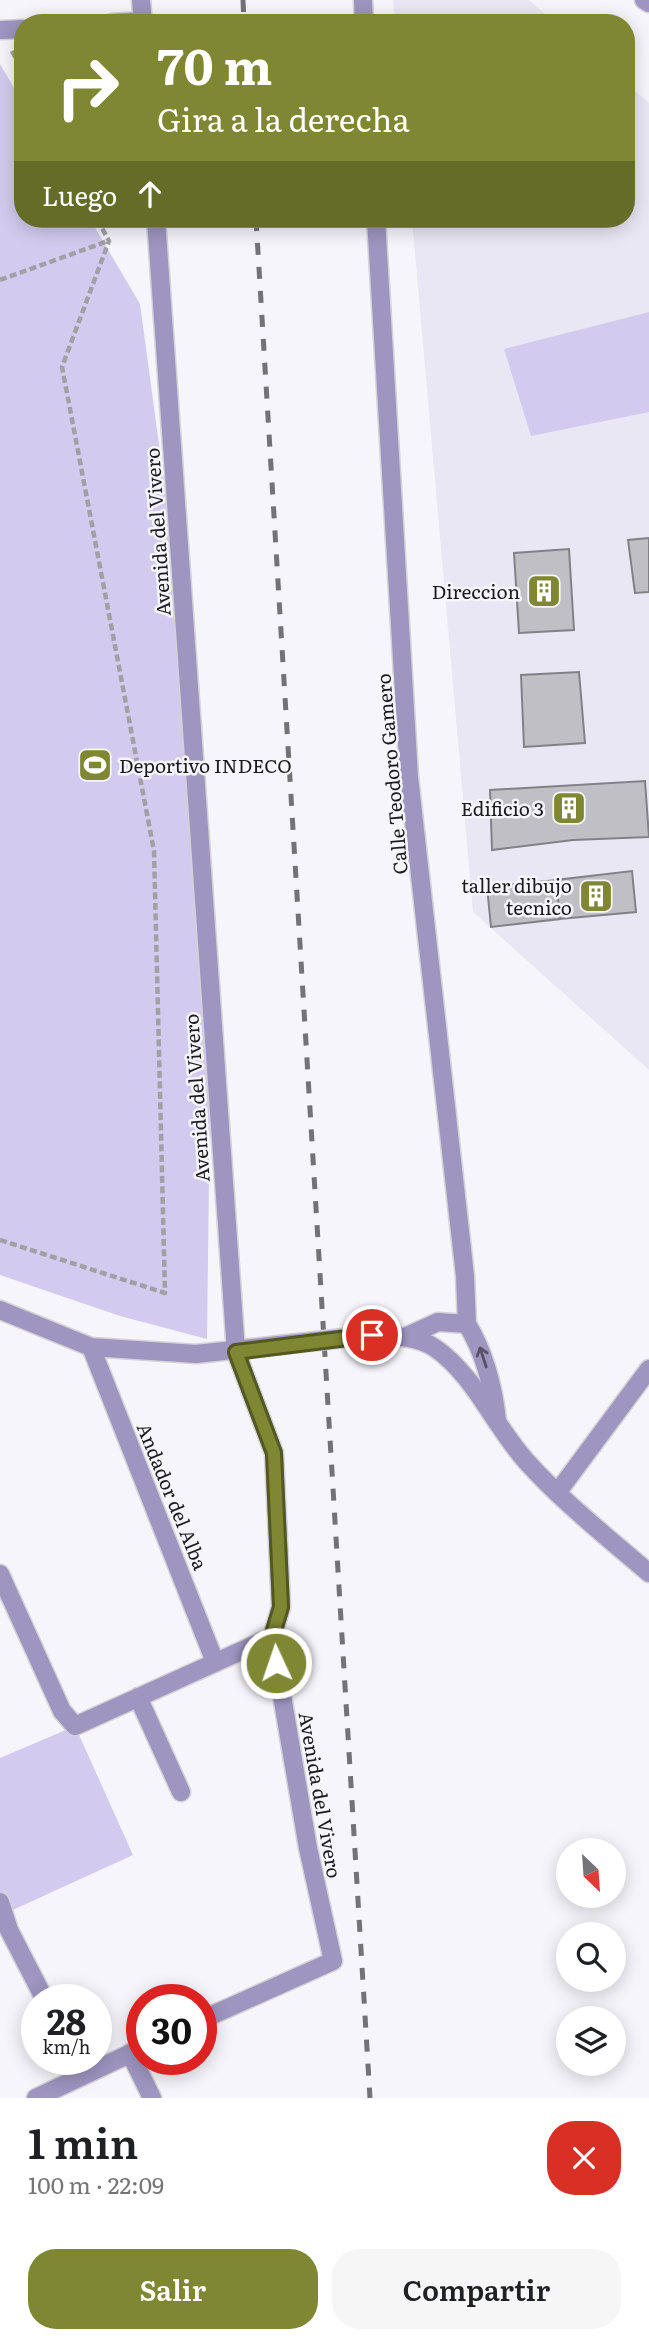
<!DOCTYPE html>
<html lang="es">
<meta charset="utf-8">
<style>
body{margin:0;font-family:Literata,serif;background:#f6f6f6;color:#202124;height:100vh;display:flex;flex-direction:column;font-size:26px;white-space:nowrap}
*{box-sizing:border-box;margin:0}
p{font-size:23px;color:#757577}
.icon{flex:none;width:38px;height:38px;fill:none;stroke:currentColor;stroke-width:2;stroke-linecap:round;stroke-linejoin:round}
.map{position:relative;height:2098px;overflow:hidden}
.drawer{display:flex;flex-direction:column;background:#fff;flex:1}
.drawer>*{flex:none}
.banner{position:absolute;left:14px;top:14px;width:621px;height:214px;border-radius:28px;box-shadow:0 4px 18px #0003;background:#7f8733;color:#fff;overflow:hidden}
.needle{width:46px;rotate:155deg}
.tools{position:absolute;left:556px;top:1838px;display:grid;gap:14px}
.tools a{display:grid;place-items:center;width:70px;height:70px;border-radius:50%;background:#fff;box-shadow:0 4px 18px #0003;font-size:35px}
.speed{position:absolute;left:21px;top:1984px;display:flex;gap:14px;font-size:35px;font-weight:700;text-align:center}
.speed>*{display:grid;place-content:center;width:91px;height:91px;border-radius:50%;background:#fff;box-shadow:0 4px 18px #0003;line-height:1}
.speed small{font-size:18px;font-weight:400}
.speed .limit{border:10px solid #d22;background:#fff;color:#111}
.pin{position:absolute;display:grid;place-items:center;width:60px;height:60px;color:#fff;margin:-30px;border:4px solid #fff;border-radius:50%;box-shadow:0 2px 7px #0007}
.me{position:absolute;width:77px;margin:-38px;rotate:357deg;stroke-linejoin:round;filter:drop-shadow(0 0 5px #0008)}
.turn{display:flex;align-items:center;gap:24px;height:147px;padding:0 28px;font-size:32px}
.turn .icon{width:91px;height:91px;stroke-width:2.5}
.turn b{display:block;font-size:49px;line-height:60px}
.then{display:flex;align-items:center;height:66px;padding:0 28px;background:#0003;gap:14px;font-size:26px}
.round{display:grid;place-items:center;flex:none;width:74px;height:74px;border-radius:28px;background:#f6f6f6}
.head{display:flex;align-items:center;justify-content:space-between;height:119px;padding:0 28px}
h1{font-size:42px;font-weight:600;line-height:52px}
.cta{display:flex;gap:14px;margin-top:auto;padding:14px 28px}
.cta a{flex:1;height:80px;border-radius:28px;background:#7f8733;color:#fff;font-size:28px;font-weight:600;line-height:80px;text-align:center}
.cta a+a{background:#f6f6f6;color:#202124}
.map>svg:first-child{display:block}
.built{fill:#e9e7f4}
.green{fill:#d2cbef}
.building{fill:#c0bfc5;stroke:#828187;stroke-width:2}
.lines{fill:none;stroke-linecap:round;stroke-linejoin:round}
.minor-casing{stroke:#d3d2d7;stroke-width:21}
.path{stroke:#a1a0a4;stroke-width:4.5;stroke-dasharray:7 3.5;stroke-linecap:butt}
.minor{stroke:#9e95c0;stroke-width:18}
.rail{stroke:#737276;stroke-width:5;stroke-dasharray:12 12;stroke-linecap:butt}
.minor-bridge-casing{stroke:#d3d2d7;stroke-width:21;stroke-linecap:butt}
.minor-bridge{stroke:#9e95c0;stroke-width:18}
.oneway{stroke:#565266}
.route-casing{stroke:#535821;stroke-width:18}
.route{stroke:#7f8733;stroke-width:12}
.labels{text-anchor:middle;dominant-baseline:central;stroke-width:5;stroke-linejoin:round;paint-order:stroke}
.street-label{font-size:19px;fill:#1b1b1d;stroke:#f6f5fb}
.poi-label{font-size:19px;fill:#1b1b1d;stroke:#f6f5fb;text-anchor:end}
</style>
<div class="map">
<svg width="649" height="2098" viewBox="0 0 649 2098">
<rect width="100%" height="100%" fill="#f6f5fb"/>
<path class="built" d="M393,0H529L555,23H395Z
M627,84L649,103V1070L473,912L412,219H626Z"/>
<path class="green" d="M0,64L23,103V219H90L140,304L168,511L211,1018L207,1339L120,1316L0,1275Z
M649,312V412L531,436L504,349Z
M75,1726L133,1855L4,1914L0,1907V1758Z"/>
<path class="building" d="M649,538V592L635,593L628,540Z
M569,549L574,630L519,633L514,553Z
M579,672L585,743L524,747L521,675Z
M645,781L649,837L573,840L492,850L490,790Z
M632,871L636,912L560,919L556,880Z
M556,880L560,919L491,927L487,887Z"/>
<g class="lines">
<g class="minor-casing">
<path id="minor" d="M141,0L143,23
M363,0L364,23
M644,0L649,3
M112,23L142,21
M2,30L23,29
M156,219L236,1352L274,1453L281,1607L272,1637L308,1848L333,1961L201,2020
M376,219L409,777L465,1276L467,1324
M0,1310L91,1347L196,1354L279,1345
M372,1335C392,1336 418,1336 435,1348C474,1375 494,1425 526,1461C563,1502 607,1537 649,1573
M405,1337L438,1322L467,1324C485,1354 493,1385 497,1420
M91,1347L215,1662
M557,1493L649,1369
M0,1574L62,1711L75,1726L272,1637
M138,1697L181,1792
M0,1902L9,1930L45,2000
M130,2053L152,2098
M76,2060L84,2075
M36,2098L142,2048"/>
</g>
<path class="path" d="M12,51L23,72
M0,280L108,241
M0,1240L165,1293L154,851L62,367L109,241L97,219"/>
<use href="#minor" class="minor"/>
<path class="rail" d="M243,0L244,23
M256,219L370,2098"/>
<g class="minor-bridge-casing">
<path id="minor-bridge" d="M279,1345L372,1335"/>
</g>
<use href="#minor-bridge" class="minor-bridge"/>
</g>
<defs><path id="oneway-shaft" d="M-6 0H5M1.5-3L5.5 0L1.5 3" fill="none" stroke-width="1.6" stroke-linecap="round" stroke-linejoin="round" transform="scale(1.75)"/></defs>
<use class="oneway" href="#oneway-shaft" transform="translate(483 1357) rotate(-108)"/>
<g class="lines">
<g class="route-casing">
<path id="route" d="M276,1663L272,1637L281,1607L274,1453L236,1352L372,1335"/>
</g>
<use href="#route" class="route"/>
</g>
<defs>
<g id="building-square" transform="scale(1.75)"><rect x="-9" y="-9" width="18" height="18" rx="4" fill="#7f8733" stroke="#f6f5fb"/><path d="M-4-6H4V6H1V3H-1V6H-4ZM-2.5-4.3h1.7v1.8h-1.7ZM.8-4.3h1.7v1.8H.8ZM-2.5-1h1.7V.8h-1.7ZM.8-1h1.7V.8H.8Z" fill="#fff"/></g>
<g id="stadium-square" transform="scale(1.75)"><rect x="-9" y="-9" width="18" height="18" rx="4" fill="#7f8733" stroke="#f6f5fb"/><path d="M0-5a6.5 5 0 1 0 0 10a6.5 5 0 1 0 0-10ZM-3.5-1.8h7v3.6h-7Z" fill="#fff"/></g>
</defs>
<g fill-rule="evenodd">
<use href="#building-square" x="544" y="591"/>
<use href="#stadium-square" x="95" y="765"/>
<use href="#building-square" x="569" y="808"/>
<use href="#building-square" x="596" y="896"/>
</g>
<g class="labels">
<g class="street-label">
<text transform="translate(157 532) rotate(-94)">Avenida del Vivero</text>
<text transform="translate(391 774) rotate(-95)">Calle Teodoro Gamero</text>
<text transform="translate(196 1098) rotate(-94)">Avenida del Vivero</text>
<text transform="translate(173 1496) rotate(68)">Andador del Alba</text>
<text transform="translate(321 1795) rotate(80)">Avenida del Vivero</text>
</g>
<g class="poi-label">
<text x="520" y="591">Direccion</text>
<text x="119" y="765" text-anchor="start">Deportivo INDECO</text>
<text x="544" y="808">Edificio 3</text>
<text x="572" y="885">taller dibujo<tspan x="572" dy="22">tecnico</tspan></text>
</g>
</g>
</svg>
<div class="tools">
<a><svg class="needle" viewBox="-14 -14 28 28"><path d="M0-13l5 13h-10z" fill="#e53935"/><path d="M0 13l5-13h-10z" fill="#757577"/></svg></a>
<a><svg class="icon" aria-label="search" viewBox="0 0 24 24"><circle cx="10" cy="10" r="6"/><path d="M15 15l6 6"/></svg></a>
<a><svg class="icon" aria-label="layers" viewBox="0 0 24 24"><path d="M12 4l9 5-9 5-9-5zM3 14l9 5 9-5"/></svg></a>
</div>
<div class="speed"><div>28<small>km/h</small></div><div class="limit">30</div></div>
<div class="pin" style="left:372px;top:1335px;background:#d93025"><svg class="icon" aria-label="arrive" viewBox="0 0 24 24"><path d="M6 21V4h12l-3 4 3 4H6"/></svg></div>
<svg class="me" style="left:276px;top:1663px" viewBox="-20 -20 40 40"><circle r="17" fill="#7f8733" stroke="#fff" stroke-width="3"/><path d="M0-11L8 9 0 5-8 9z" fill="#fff"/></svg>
<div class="banner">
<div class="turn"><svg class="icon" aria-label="right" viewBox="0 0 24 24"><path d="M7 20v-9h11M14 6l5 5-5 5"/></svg><div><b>70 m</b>Gira a la derecha</div></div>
<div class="then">Luego<svg class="icon" aria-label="ahead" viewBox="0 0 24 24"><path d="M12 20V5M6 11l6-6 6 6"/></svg></div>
</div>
</div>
<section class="drawer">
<div class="head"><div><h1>1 min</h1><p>100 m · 22:09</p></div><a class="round" style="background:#d93025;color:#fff"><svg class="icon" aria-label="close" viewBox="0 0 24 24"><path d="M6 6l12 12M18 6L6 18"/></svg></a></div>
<div class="cta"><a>Salir</a><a>Compartir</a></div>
</section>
